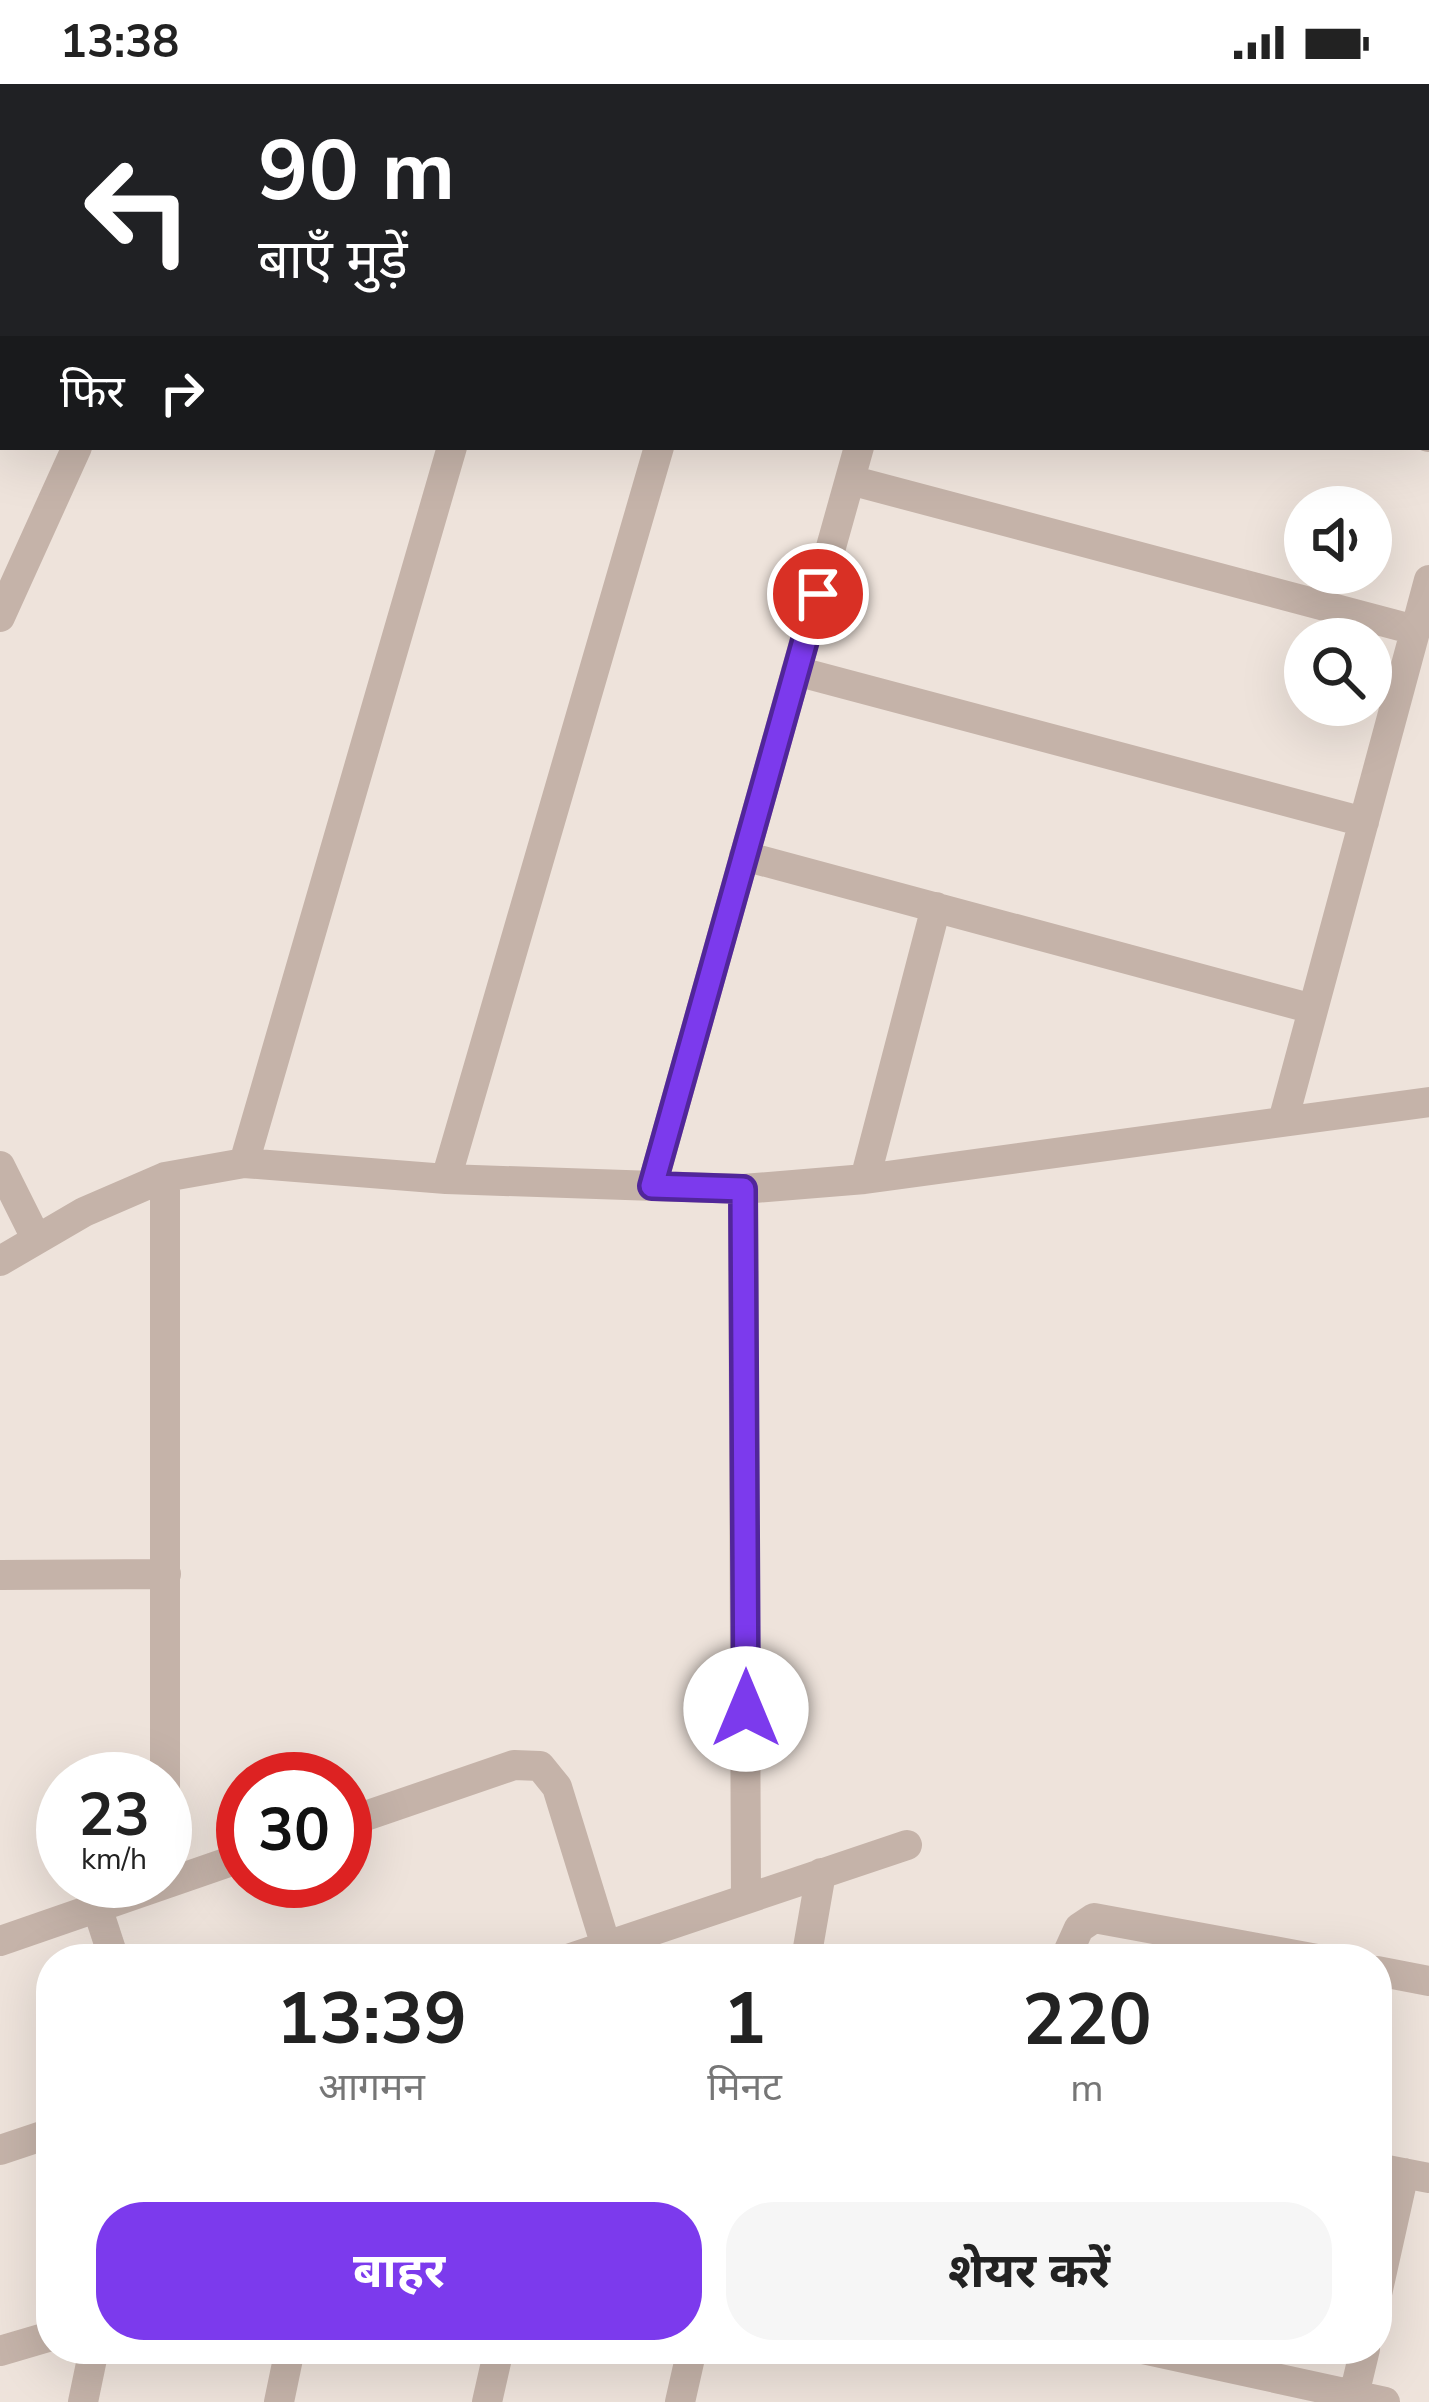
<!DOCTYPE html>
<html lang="hi">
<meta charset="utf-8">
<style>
body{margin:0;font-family:"Nunito Sans","Noto Sans Devanagari",sans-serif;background:#f6f6f6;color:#222;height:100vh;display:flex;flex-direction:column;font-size:45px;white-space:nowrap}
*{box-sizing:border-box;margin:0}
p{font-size:39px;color:#767676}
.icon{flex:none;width:66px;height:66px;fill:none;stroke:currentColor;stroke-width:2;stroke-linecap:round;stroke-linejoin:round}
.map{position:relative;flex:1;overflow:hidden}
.drawer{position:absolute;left:36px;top:1860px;width:1356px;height:420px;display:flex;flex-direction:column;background:#fff;border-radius:48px;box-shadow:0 12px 48px #0002}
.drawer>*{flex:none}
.banner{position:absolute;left:0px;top:0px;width:1431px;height:366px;box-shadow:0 12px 48px #0002;background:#202124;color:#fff;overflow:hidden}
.buttons{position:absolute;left:1284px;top:402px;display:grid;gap:24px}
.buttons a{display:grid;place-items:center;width:108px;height:108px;border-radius:50%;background:#fff;box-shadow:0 12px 48px #0002;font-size:60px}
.speed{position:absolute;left:36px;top:1668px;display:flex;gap:24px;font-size:60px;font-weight:700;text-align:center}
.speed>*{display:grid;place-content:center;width:156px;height:156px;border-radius:50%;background:#fff;box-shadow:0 12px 48px #0002;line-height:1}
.speed small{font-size:30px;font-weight:400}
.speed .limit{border:18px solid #d22;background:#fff;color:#111}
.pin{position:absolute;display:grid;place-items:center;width:102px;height:102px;color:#fff;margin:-51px;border:6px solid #fff;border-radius:50%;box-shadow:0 3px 12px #0007}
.me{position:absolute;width:132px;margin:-66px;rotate:0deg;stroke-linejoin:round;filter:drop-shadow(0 0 9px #0008)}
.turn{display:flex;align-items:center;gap:42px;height:252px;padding:0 60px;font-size:54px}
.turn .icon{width:156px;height:156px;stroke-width:2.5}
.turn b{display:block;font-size:84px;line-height:102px}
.then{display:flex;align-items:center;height:114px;padding:0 60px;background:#0003;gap:24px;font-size:45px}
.eta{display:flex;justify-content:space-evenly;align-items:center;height:204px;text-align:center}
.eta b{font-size:72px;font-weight:700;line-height:84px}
.action{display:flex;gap:24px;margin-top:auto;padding:24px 60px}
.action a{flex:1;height:138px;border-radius:48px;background:#7c3aed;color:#fff;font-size:48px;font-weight:700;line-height:138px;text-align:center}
.action a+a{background:#f6f6f6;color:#222}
.status{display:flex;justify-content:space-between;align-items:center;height:84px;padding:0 60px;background:#fff;direction:ltr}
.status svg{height:33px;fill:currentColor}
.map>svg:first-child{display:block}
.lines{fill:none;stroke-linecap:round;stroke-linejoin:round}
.street{stroke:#c5b3a9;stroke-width:30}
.route-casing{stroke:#51269a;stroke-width:30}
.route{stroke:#7c3aed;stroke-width:21}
</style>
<div class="status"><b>13:38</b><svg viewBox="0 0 49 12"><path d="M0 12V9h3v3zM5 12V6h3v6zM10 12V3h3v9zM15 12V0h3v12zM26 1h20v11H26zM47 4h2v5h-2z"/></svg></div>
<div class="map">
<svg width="1429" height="2318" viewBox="0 0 1429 2318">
<rect width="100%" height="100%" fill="#eee3db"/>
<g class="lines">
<path class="street" d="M557,1L564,3
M760,3L761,0
M959,3V0
M0,13L3,14
M1428,161H1429
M0,275L3,277
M1428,353H1429
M850,396L1415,546
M0,533L77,363
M796,587L1364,738
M744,772L1313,925
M1283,1037L1429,496
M244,1079L452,363
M0,1082L36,1154
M165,1093V1799
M446,1095L659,363
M865,1095L936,823
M652,1102L859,363
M743,1105L746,1815
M0,1177L84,1128L165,1093L244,1079L446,1095L743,1105L865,1095L1429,1018
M0,1491L166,1490
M345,1739L514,1681L540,1682L557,1703L606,1862
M97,1823L114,1875
M0,1857L243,1773
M568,1875L907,1761
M806,1875L821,1789
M1065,1875L1079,1844L1094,1834L1317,1875
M1377,1887L1429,1897
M0,2066L51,2049
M1377,2084L1429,2094
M1377,2210L1404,2089
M1143,2265L1385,2318
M0,2267L51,2252
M1354,2311L1365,2265
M83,2318L94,2265
M279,2318L290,2265
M487,2318L499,2265
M680,2318L692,2265"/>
</g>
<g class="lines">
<g class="route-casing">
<path id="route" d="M746,1625L743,1105L652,1102L818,510"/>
</g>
<use href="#route" class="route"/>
</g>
</svg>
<div class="buttons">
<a><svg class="icon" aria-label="sound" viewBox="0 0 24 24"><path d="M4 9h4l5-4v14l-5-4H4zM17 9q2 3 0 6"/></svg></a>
<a><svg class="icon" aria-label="search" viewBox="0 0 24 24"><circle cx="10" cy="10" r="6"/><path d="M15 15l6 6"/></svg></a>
</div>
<div class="speed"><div>23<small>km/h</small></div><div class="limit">30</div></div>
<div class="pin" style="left:818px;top:510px;background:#d93025"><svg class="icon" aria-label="arrive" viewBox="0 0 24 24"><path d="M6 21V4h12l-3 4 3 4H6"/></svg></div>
<svg class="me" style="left:746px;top:1625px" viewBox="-20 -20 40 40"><circle r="19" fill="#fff"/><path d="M0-13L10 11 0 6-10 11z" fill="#7c3aed"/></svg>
<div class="banner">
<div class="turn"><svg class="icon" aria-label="left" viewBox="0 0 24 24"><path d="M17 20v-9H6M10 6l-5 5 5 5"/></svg><div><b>90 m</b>बाएँ मुड़ें</div></div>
<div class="then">फिर<svg class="icon" aria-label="right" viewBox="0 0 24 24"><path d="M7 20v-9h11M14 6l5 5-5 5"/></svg></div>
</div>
<section class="drawer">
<div class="eta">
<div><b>13:39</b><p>आगमन</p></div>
<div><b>1</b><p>मिनट</p></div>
<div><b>220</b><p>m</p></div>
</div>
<div class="action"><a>बाहर</a><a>शेयर करें</a></div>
</section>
</div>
